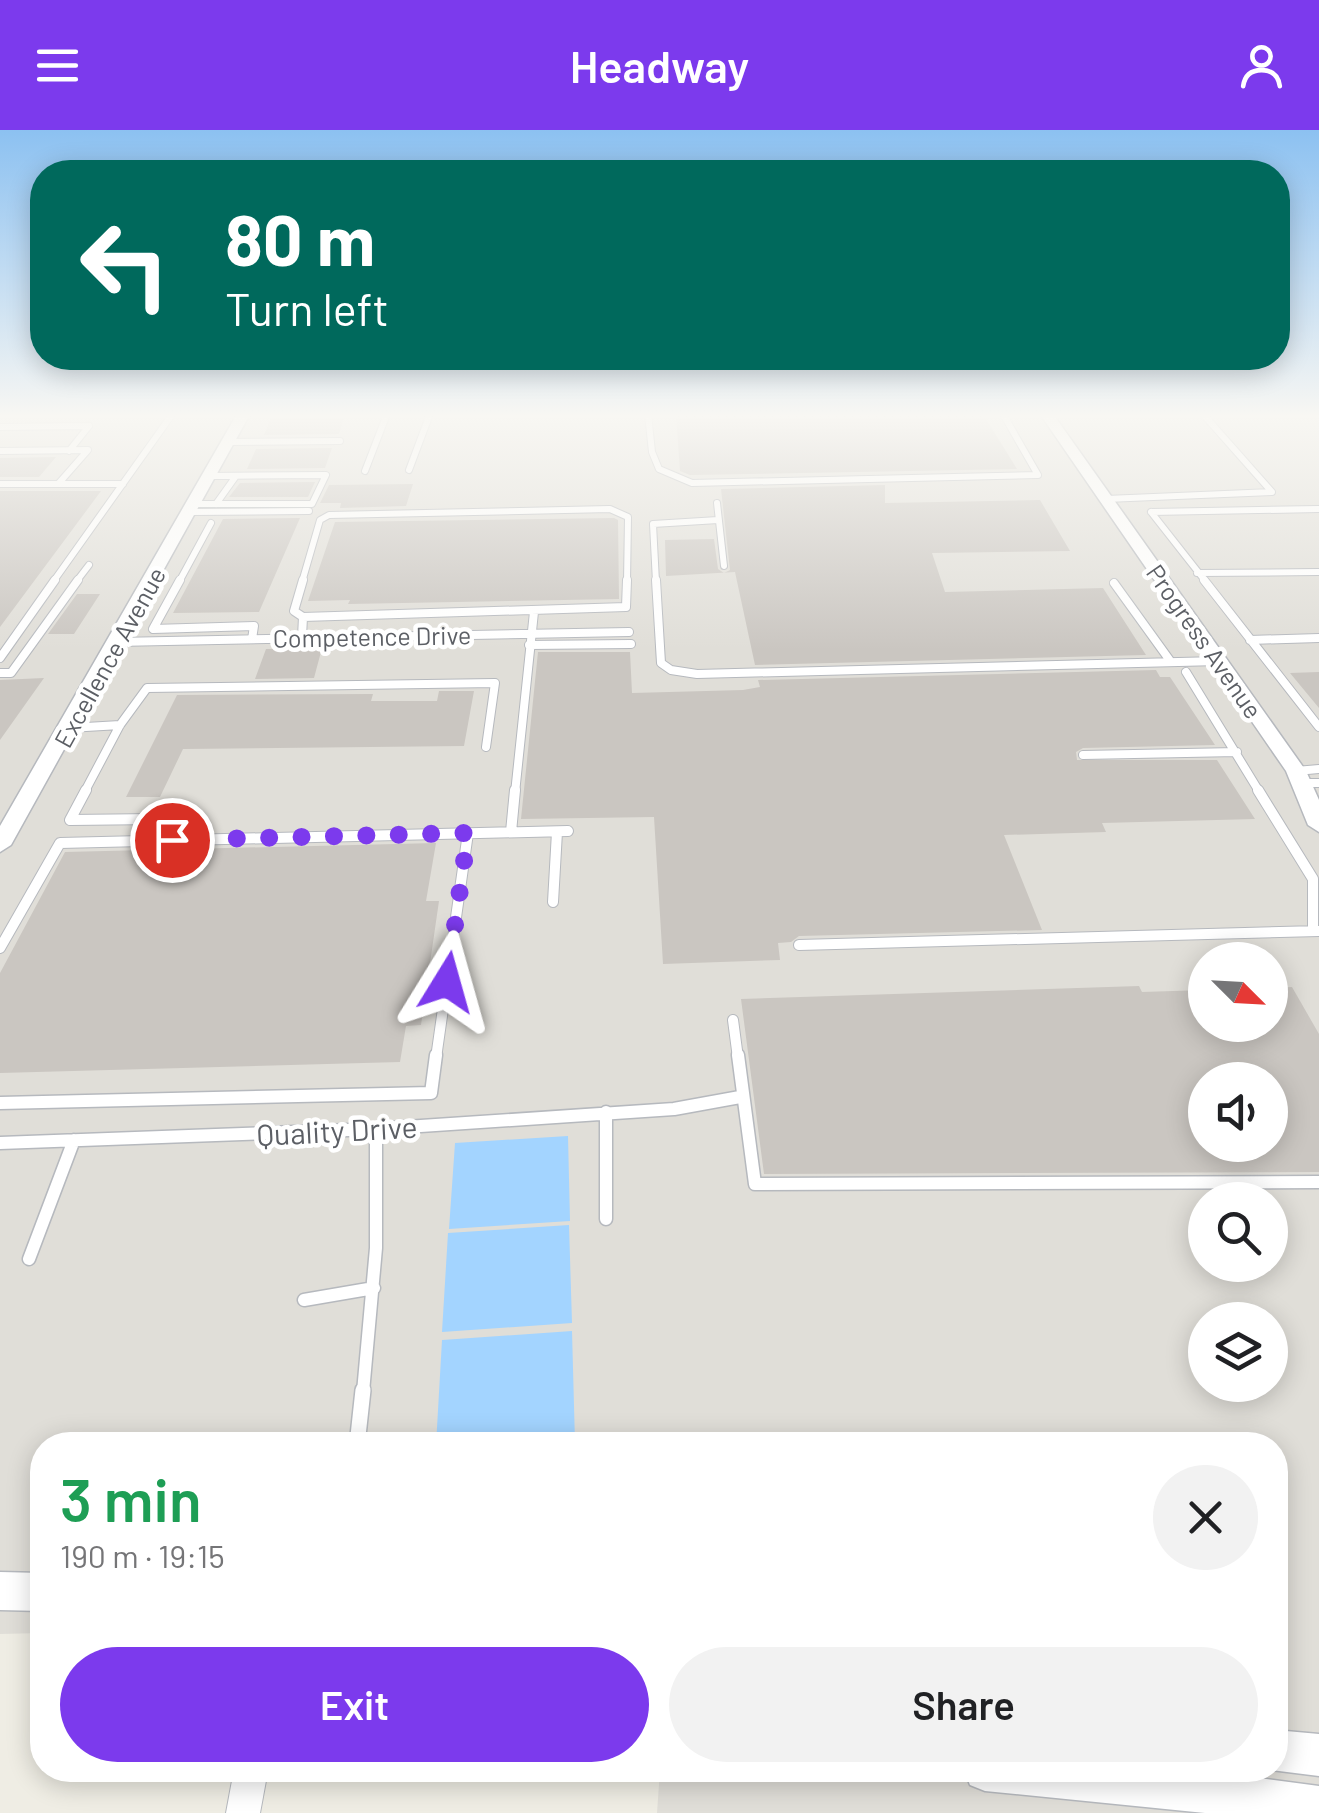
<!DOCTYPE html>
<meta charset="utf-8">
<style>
body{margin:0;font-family:Barlow,sans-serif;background:#f2f2f2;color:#202124;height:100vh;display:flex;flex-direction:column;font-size:38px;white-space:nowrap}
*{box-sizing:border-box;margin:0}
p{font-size:32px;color:#757577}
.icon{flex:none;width:55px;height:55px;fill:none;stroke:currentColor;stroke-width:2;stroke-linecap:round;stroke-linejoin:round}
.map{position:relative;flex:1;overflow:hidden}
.side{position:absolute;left:30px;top:1302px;width:1258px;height:350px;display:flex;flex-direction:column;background:#fff;border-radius:40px;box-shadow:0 5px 25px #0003}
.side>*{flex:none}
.top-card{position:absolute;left:30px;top:30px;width:1260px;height:210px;border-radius:40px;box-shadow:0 5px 25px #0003;background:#00695c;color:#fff;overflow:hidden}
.needle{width:65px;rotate:114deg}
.fabs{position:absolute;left:1188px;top:812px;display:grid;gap:20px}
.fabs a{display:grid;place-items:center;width:100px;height:100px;border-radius:50%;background:#fff;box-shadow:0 5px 25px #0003;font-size:50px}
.pin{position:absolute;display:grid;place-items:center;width:85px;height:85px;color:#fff;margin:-42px;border:5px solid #fff;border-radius:50%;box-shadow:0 2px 10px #0007}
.me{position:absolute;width:110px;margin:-55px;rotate:8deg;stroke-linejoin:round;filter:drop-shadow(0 0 8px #0008)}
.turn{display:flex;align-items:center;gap:35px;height:210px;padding:0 30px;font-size:45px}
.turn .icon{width:130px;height:130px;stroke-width:2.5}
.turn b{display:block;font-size:70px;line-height:85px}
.round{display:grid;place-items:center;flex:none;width:105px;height:105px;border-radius:52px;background:#f2f2f2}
.summary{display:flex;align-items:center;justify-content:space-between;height:170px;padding:0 30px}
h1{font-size:60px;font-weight:600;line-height:75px;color:#1e9e55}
.action{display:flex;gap:20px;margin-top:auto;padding:20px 30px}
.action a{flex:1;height:115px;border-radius:60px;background:#7c3aed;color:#fff;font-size:40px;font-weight:600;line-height:115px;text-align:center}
.action a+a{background:#f2f2f2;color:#202124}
header{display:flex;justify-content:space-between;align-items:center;height:130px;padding:0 30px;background:#7c3aed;color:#fff;font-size:45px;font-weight:600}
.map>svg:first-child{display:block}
.industrial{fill:#e0ded8;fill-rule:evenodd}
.water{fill:#a3d4ff}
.building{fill:#cac6c1;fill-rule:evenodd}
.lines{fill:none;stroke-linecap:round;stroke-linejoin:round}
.service-far4-casing{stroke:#b6b9be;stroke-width:8}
.service-far3-casing{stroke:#b6b9be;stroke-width:10}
.service-far2-casing{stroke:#b6b9be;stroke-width:12}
.service-far1-casing{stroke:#b6b9be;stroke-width:15}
.service-casing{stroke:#b6b9be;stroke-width:18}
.minor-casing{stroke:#b6b9be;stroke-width:2}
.tertiary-casing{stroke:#b6b9be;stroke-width:3}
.service-far4{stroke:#fff;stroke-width:6}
.service-far3{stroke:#fff;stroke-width:8}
.service-far2{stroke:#fff;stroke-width:10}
.service-far1{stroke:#fff;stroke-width:12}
.service{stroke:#fff;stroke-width:15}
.minor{fill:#fff;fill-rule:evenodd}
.tertiary{fill:#fff;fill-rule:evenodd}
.route{stroke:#7c3aed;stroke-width:18;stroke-dasharray:0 32.4}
.labels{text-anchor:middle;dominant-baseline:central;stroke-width:9;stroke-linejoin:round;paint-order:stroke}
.far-street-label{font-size:25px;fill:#5c5f65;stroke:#fff}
.street-label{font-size:30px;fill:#5c5f65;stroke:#fff}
</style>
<header><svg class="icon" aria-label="menu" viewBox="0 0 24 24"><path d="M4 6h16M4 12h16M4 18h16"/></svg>Headway<svg class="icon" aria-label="person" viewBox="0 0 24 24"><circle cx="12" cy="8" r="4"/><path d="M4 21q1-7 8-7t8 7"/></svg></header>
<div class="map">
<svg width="1319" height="1683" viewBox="0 0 1319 1683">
<rect width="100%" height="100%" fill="#efede4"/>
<path class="industrial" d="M0,284H1319V1683H657L660,1640H1275V1315H42V1503L0,1504ZM1205,830H1270V895H1205ZM1205,950H1270V1015H1205ZM1205,1070H1270V1135H1205ZM1205,1190H1270V1255H1205Z"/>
<path class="water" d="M568,1006L570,1091L449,1099L455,1013Z
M569,1095L572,1193L442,1202L448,1103Z
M572,1201L575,1313L436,1315L442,1210Z"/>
<path class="building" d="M676,284H983L1017,339L690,345L680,341Z
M344,287L339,304L264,305L271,288Z
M332,318L325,338L247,339L256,319Z
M56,327L39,347H0V328Z
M315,352L308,367H229L240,353Z
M413,354L406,376L340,378L341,373H320L329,355Z
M885,355V373L1040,370L1070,421L932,423L945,462L1103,458L1146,525L755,535L735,442L666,446L665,410L714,409L718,439L724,443L730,440L721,359Z
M0,361H101L0,497Z
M300,388L259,482L173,483L223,389Z
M614,388L618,390L619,469L348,474L350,470L308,471L335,392Z
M77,464H100L74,504H48Z
M322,518L314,548L255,549L266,519Z
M538,522H630L632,563L743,560L760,557L758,550L1156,540L1160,547H1170L1215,615L1083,618L1076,622L1077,630H1217L1255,689L1102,693L1106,702L1004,705L1042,800L799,806L791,812L778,813L780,830L663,834L654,687L521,689Z
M1319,542V578L1290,543Z
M44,548L0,610V550Z
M439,561H474L464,616L183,619L160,667H126L177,565L373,564L371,571H437Z
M436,713L426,771H439L421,895L406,896L400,932L0,943V843L65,722Z
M1139,856L1142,862L1205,860V895H1270V858L1292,857L1319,904V1042L764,1044L741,869ZM1205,950H1270V1015H1205Z"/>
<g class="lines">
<g class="service-far4-casing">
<path id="service-far4" d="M648,284L652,322L659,339L692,353L1038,345L1003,284
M0,297L89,296
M230,312L340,311
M0,321L88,320L59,353
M69,321L89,296
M409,340L430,284
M365,341L387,284
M0,354H123
M1106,369L1272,362L1203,284
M717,373L724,436
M195,374H312L326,345L209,346
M216,374L236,346
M190,382L309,381
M1151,382L1206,452
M1151,382L1319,379
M1197,443L1319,442
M53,452L171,286
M76,452L89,435
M179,452L211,393
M302,452L320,390L329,385L610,379L628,387L627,452
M656,452L653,394L718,390"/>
</g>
<g class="service-far3-casing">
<path id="service-far3" d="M180,450L153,499L254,496L252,509
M303,450L294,481L303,487
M656,450L661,533L671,540L697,544L1219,531
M1204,450L1319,597
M1114,453L1171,532
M303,487L626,477L627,450
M302,507L303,487
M1250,510L1319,508
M116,512L629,502
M529,515L631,514
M0,528L55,450
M1186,542L1260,663
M0,543H11L78,450
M69,598L120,595
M1083,625L1237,622
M1296,641L1319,639
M1301,653H1319
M84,663L120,595L147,558L495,553L486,617
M515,663L534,482"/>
</g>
<g class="service-far2-casing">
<path id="service-far2" d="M86,660L70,690L156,689
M1258,660L1313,749V801
M511,702L515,660
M553,772L557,702
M799,815L1319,801
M0,818L60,713L568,701
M733,890L738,928
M436,928L468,703"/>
</g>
<g class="service-far1-casing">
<path id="service-far1" d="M738,925L755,1054L1319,1052
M0,973L431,963L436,925
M606,982V1089
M0,1013L376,999L674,979L740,967
M29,1129L74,1010
M304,1170L374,1158
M363,1262L376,1118V999"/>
</g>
<g class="service-casing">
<path id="service" d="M357,1315L363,1260"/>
</g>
<g class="minor-casing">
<path id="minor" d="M234,1640H268L260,1683H226Z"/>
</g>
<g class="tertiary-casing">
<path id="tertiary" d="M237,284H250L11,715L0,722V696Z
M1040,284H1053L1306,641L1319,670V702L1308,695L1286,641Z
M0,1442L42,1443V1481L0,1480Z
M1275,1600L1319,1604V1646L1271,1640H1275Z
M964,1640H1198L1319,1656V1683H1205L985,1661L970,1655Z"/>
</g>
<use href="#service-far4" class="service-far4"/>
<use href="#service-far3" class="service-far3"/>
<use href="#service-far2" class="service-far2"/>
<use href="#service-far1" class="service-far1"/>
<use href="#service" class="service"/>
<use href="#minor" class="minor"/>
<use href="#tertiary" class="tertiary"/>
</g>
<linearGradient id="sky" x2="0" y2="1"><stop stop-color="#8cc1f1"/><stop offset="0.55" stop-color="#f8f7f3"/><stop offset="1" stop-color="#f8f7f3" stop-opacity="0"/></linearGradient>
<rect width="1319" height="520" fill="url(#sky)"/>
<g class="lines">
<path class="route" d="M172,710L468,703L447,852"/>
</g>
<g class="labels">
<g class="far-street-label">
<text transform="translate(372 506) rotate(-1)">Competence Drive</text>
<text transform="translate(1205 511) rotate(55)">Progress Avenue</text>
<text transform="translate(109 527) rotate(-61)">Excellence Avenue</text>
</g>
<g class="street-label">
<text transform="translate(337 1000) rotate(-3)">Quality Drive</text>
</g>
</g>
</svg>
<div class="fabs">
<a><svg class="needle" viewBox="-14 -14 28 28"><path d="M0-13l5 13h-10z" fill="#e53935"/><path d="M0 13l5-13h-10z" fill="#757577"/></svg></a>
<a><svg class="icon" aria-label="sound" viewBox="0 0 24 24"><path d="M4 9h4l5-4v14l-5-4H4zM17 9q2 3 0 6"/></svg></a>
<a><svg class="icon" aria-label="search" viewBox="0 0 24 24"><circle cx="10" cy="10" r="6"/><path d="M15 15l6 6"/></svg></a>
<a><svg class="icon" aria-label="layers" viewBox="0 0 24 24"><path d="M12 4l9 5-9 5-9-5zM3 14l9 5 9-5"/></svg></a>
</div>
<div class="pin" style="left:172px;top:710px;background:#d93025"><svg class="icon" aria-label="arrive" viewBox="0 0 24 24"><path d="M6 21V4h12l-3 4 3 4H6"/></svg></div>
<svg class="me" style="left:447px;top:852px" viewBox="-20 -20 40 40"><path d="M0-17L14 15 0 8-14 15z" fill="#7c3aed" stroke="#fff" stroke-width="4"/></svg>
<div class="top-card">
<div class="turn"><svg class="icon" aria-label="left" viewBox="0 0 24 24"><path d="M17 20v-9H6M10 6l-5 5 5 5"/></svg><div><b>80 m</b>Turn left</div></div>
</div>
<section class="side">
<div class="summary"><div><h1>3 min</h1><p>190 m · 19:15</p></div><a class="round"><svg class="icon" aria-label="close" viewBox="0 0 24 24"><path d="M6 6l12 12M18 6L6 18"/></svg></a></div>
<div class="action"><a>Exit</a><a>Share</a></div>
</section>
</div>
